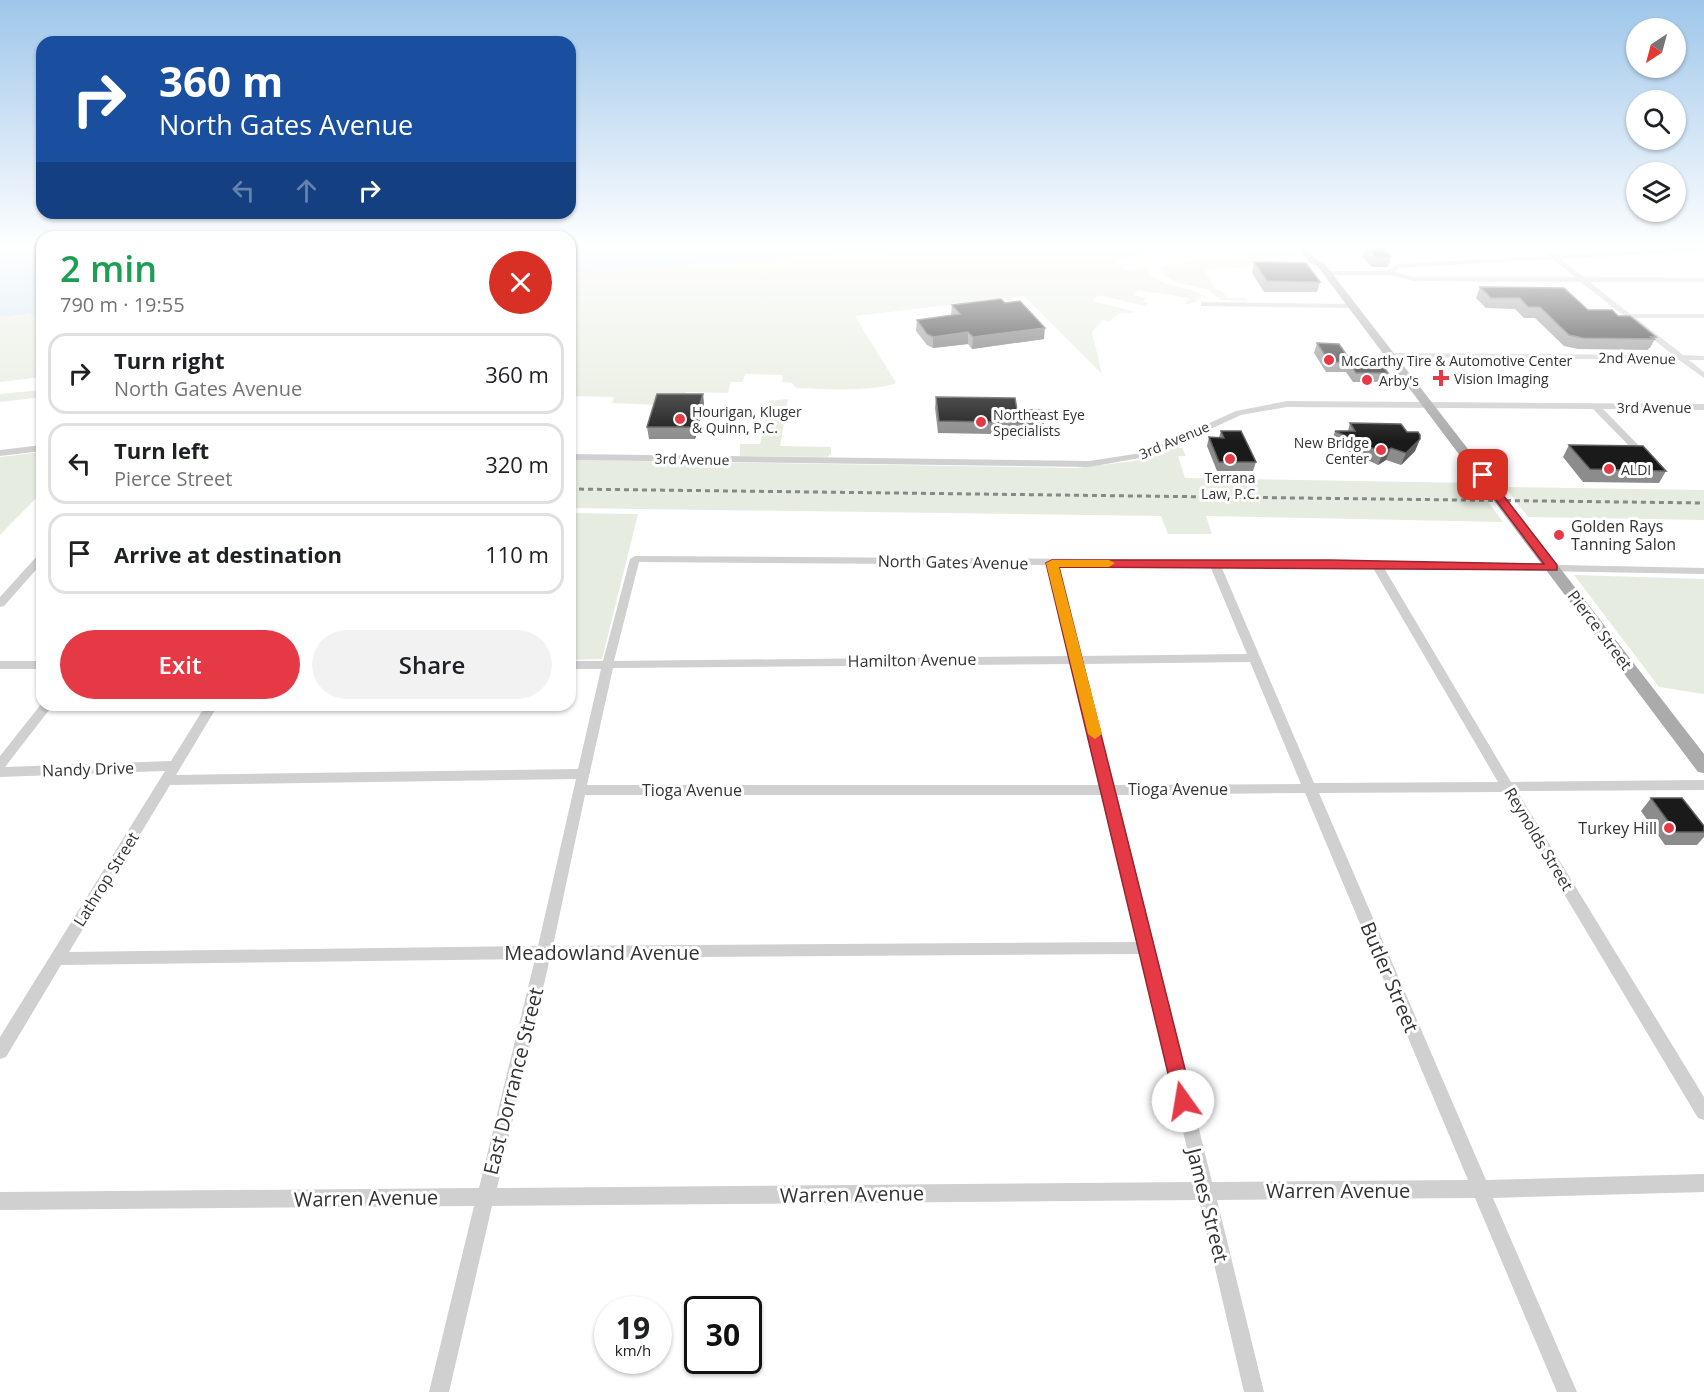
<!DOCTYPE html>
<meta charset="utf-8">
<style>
body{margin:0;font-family:"Open Sans",sans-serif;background:#f2f2f2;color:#202124;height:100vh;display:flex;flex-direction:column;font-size:22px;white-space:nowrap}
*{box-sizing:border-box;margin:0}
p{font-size:20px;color:#757577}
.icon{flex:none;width:33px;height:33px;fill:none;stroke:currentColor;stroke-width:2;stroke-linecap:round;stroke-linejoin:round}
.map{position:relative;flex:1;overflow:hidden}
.drawer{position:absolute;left:36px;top:231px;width:540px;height:480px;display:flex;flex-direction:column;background:#fff;border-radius:18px;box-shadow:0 2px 4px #0004}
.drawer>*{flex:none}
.hud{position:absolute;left:36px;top:36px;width:540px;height:183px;border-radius:18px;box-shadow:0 2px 4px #0004;background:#1a4fa0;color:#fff;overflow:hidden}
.needle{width:39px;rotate:216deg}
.controls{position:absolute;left:1626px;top:18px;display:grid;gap:12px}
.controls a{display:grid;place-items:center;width:60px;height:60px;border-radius:50%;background:#fff;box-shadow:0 2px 4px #0004;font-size:30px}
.speed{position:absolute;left:594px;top:1296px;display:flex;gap:12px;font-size:30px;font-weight:700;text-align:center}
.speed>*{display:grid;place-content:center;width:78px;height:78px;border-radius:50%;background:#fff;box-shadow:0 2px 4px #0004;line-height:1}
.speed small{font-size:15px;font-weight:400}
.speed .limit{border:3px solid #111;border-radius:9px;background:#fff;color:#111}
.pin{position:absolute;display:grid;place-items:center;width:51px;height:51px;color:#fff;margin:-26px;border-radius:12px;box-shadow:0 3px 9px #0006}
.me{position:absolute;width:66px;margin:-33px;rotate:347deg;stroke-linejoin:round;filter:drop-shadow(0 0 4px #0008)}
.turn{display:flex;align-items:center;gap:21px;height:126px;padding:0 24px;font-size:27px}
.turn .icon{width:78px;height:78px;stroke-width:2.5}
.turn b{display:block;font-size:42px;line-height:51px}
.lanes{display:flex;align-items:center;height:57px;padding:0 24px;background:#0003;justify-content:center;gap:30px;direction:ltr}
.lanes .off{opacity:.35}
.round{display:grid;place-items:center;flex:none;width:63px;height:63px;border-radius:32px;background:#f2f2f2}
.headline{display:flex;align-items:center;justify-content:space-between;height:102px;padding:0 24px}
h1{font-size:36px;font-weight:600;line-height:45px;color:#1e9e55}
.primary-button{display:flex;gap:12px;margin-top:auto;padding:12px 24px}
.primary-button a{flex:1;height:69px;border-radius:36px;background:#e63946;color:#fff;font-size:24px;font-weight:600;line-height:69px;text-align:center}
.primary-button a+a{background:#f2f2f2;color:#202124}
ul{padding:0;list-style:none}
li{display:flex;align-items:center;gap:18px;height:81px;margin:0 12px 9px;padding:0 12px;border:3px solid #e0e0e0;border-radius:18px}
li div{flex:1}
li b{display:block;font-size:22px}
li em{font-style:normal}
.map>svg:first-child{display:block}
.green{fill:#e6ecdf}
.water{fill:#cfe2ee}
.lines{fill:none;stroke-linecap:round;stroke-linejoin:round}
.minor{fill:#d0d0d0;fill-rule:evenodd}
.major{fill:#ababab;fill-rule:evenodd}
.rail{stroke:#888;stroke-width:3;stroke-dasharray:5 4;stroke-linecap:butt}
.wall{fill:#8c8c8c}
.shaded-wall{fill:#5f5f5f}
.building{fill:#1a1a1a;stroke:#5f5f5f;stroke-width:1.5}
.route{fill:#e63946;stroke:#96252e;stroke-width:1.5}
.slow{fill:#f59e0b}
.poi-dot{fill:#e63946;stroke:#fff;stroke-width:2}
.labels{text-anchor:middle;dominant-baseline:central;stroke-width:6;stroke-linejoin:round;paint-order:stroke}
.far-street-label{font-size:14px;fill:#333;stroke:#fff}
.far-poi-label{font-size:14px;fill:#333;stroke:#fff;text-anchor:start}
.poi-label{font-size:16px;fill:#333;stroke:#fff;text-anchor:start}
.street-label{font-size:16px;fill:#333;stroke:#fff}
.near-street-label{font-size:20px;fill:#333;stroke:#fff}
</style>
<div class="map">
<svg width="1704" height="1392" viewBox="0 0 1704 1392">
<rect width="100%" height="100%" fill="#fff"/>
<path class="green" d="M966,246H1190C1163,250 1138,256 1113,261L1125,270L1148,267L1149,273C1164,290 1192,284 1208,299L1201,296L1196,302L1184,305L1189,298L1138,290L1134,295L1145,298L1143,301L1149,303L1145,306L1098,295L1092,301L1137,312L1118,314L1109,322L1103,320L1092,332L1102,374L1024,296L855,316L896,383C875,392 821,389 796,388L792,383L782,382L783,375L745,374L743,382H731L728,393L686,392L680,406L612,403L614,397L570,396V273Z
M1279,248L1296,249L1309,267L1248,265V267L1205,270L1215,289L1220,290L1228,298H1246L1248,301L1221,300L1208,290L1173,281L1159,272L1162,266Z
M42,313V377L0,382V317Z
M42,390V397L0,402V394Z
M788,399L780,446L831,447V454L827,457L740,456V444H760L769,401Z
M1175,447L1182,448L1186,456H1178L1185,478L1474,483L1503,522L1206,516L1212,534H1168L1161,516L570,508V460L1075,468L1135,461Z
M42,452V492L0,535V457Z
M1505,487L1704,490V520L1528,517Z
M570,513L638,514L602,659L570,660Z
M1574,575L1704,579V694L1659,687Z
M223,705H478L477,709H220Z"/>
<path class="water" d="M0,246H42V313L0,317Z
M570,246H966L570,273Z"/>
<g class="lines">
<path class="minor" d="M1339,246L1314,250L1311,248L1312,246Z
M1537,246H1545L1556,255L1704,247V251L1561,259L1584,277L1704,278V282H1590L1630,314H1704V318H1636L1683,355L1704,356V360H1689L1704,372V378L1679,360L1387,357L1386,355L1390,353L1673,355L1581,282L1415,281L1388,275H1326L1322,273L1326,271H1386L1397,264L1548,256ZM1553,259L1575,277H1415L1394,272L1399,268Z
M1201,302L1352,304L1356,306L1352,308L1204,306H1201Z
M1287,401L1704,404V410L1603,409L1648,455V459H1642L1593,409L1287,407L1241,415L1167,449L1140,458L1089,467L570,460V454L1089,461L1135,454L1161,445L1236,411Z
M42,445V451L0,456V450Z
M42,554V563L4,606L0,607V597L38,555Z
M635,556L1376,561L1704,568V574L1384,568L1511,782L1704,780V790L1517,791L1704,1097V1120L1698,1118L1503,792L1319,793L1486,1180L1704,1174V1192L1493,1198L1577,1392H1557L1475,1198L1217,1200L1264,1392H1244L1199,1200L492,1206L449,1392H429L474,1206L0,1210V1192L479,1188L535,959L61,965L6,1057L0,1059V1037L165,771L0,777V756L42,703V705H53L5,767L171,761L206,705H218L176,775L578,769L601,669H570V661H603L630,559ZM639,562L1047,565L1070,656L614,661ZM1058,565L1210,566L1247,654L1081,656ZM1221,566L1373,568L1498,782L1314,783ZM1250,662L1301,784L1114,785L1083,664ZM1071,664L1101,785H587L613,668ZM576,779L538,946L69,952L170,785ZM1305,793L1468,1180L1212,1182L1117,795ZM585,795H1104L1138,942L553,946ZM1141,954L1195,1182L497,1188L550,958Z
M0,661H42V669H0Z"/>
<path class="major" d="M1296,246H1305L1316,259L1324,263L1704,754V773L1698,772L1318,267L1310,263Z"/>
<path class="rail" d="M570,489L1704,503"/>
</g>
<path class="wall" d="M1366,246L1391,256L1388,267H1372L1362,257Z
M1254,262L1320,282L1317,292H1264L1252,273Z
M1480,287L1588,310L1618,316L1656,337L1650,348H1649L1648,350L1578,349L1564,346L1535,318H1524L1515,309L1486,308L1476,298Z
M952,305L1044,339L972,349L968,344L933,348L927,345L916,331L917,320L951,315Z
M1317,343L1388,373L1384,382H1353L1346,372H1326L1314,353Z
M703,394L704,406L695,439H649L647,427Z
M936,397L1017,410L1043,423L1042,435L938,433L935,408Z
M1350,423L1407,432L1420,439L1415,451L1401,465L1386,460L1378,465L1331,443L1335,431H1348Z
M1221,431L1256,462L1253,471H1217L1207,446L1209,437H1219Z
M1569,445L1666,471L1659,483L1583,482L1563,457Z
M1651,798L1704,826V837L1697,845H1665L1641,811Z"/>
<path class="shaded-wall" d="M1045,328L1044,339L972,349L973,337Z
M968,332V344L933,348V337Z
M703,394L704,406L695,439L693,427Z
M1420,439L1415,451L1401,465L1406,453Z
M1391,448L1386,460L1378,465L1383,453Z"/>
<path class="building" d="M1366,246H1381L1391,256L1376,257Z
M1254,262L1306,263L1320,282L1267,281Z
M1480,287L1564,288L1588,310H1612L1618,316H1630L1656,337H1651L1654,339L1583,338L1569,335L1540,307H1528L1520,298H1491Z
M1001,299L1005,303L1020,301L1045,328L973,337L968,332L933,337L927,334L917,320L960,314L952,305Z
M1317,343L1339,344L1348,357H1377L1388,373H1356L1349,363L1329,362Z
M657,394H703L693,427H647Z
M936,397L1015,398L1017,410H1041L1043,423L939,421Z
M1350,423L1401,424L1407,432H1418L1420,435V439L1406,453L1391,448L1383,453L1335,431H1355Z
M1221,431H1241L1256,462H1219L1209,437L1224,438Z
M1569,445L1643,446L1666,471L1590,469Z
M1651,798H1682L1704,826V832H1676Z"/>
<linearGradient id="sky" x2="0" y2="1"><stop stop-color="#9ec6ea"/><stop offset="0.56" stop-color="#fff"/><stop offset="1" stop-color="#fff" stop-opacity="0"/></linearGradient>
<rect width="1704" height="441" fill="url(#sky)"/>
<path class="route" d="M1483,472L1486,473L1557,565V570L1059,567L1193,1101L1190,1107L1183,1110L1176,1107L1046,563L1052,560H1330L1544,564L1477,475Z"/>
<path class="slow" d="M1052,560H1109L1115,563L1109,567H1059L1102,734L1095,739L1088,734L1046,563Z"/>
<g class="poi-dot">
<circle cx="1329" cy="360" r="6"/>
<path d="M1438 369h6v6h6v6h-6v6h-6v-6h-6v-6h6z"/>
<circle cx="1367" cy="380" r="6"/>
<circle cx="680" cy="419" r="6"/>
<circle cx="981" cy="422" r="6"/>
<circle cx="1381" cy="450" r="6"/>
<circle cx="1230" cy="459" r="6"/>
<circle cx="1609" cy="469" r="6"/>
<circle cx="1559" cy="535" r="6"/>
<circle cx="1669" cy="828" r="6"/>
</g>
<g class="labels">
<g class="far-street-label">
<text transform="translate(1637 358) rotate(1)">2nd Avenue</text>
<text x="1654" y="407">3rd Avenue</text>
<text transform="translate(1174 440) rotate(-23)">3rd Avenue</text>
<text transform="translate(692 459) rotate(1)">3rd Avenue</text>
</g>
<g class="far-poi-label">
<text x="1341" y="360">McCarthy Tire &amp; Automotive Center</text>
<text x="1454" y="378">Vision Imaging</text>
<text x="1379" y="380">Arby's</text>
<text x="692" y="411">Hourigan, Kluger<tspan x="692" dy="16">&amp; Quinn, P.C.</tspan></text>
<text x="993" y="414">Northeast Eye<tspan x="993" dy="16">Specialists</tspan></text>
<text x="1369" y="442" text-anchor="end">New Bridge<tspan x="1369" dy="16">Center</tspan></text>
<text x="1621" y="469">ALDI</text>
<text x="1230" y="477" text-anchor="middle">Terrana<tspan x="1230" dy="16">Law, P.C.</tspan></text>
</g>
<g class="poi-label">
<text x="1571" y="526">Golden Rays<tspan x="1571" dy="18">Tanning Salon</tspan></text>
<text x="1657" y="828" text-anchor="end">Turkey Hill</text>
</g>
<g class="street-label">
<text transform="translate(953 562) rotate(1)">North Gates Avenue</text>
<text transform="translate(1600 630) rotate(53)">Pierce Street</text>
<text transform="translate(912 660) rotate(-1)">Hamilton Avenue</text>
<text transform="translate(88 769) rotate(-2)">Nandy Drive</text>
<text x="1178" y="789">Tioga Avenue</text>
<text x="692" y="790">Tioga Avenue</text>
<text transform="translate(1539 839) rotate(59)">Reynolds Street</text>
<text transform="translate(106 879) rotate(-58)">Lathrop Street</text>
</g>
<g class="near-street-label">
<text x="602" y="952">Meadowland Avenue</text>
<text transform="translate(1390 977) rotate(67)">Butler Street</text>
<text transform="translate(513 1081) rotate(-76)">East Dorrance Street</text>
<text x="1338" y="1190">Warren Avenue</text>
<text transform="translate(852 1194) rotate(-1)">Warren Avenue</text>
<text transform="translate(366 1198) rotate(-1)">Warren Avenue</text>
<text transform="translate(1208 1205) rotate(76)">James Street</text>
</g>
</g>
</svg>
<div class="controls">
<a><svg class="needle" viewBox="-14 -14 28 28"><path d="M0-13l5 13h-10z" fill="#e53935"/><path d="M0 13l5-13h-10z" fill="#757577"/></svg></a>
<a><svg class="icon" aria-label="search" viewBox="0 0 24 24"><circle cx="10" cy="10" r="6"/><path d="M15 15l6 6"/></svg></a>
<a><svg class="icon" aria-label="layers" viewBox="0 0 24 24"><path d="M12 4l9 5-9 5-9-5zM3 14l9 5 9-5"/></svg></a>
</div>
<div class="speed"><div>19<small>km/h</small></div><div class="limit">30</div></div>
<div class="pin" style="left:1483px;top:475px;background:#d93025"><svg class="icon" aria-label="arrive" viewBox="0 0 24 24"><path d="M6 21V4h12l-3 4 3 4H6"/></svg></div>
<svg class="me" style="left:1183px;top:1101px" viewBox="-20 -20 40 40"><circle r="19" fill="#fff"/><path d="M0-13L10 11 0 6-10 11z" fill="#e63946"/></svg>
<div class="hud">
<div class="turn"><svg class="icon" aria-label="right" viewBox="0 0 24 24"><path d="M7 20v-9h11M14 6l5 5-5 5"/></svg><div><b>360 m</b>North Gates Avenue</div></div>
<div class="lanes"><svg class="icon off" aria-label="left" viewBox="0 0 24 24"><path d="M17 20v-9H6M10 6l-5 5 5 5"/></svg><svg class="icon off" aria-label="ahead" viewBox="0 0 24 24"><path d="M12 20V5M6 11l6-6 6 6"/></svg><svg class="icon" aria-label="right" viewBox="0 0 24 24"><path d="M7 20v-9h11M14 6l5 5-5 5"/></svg></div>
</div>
<section class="drawer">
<div class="headline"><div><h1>2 min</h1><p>790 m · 19:55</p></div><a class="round" style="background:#d93025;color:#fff"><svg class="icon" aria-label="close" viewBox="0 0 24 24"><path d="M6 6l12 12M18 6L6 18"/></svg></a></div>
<ul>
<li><svg class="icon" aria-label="right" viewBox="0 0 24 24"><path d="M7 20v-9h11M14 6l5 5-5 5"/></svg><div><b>Turn right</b><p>North Gates Avenue</p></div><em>360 m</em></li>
<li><svg class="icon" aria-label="left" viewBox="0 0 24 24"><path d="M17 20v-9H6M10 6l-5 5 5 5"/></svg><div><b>Turn left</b><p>Pierce Street</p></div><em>320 m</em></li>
<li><svg class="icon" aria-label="arrive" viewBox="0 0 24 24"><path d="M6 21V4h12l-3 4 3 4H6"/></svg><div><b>Arrive at destination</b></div><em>110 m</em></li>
</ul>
<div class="primary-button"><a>Exit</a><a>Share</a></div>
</section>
</div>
